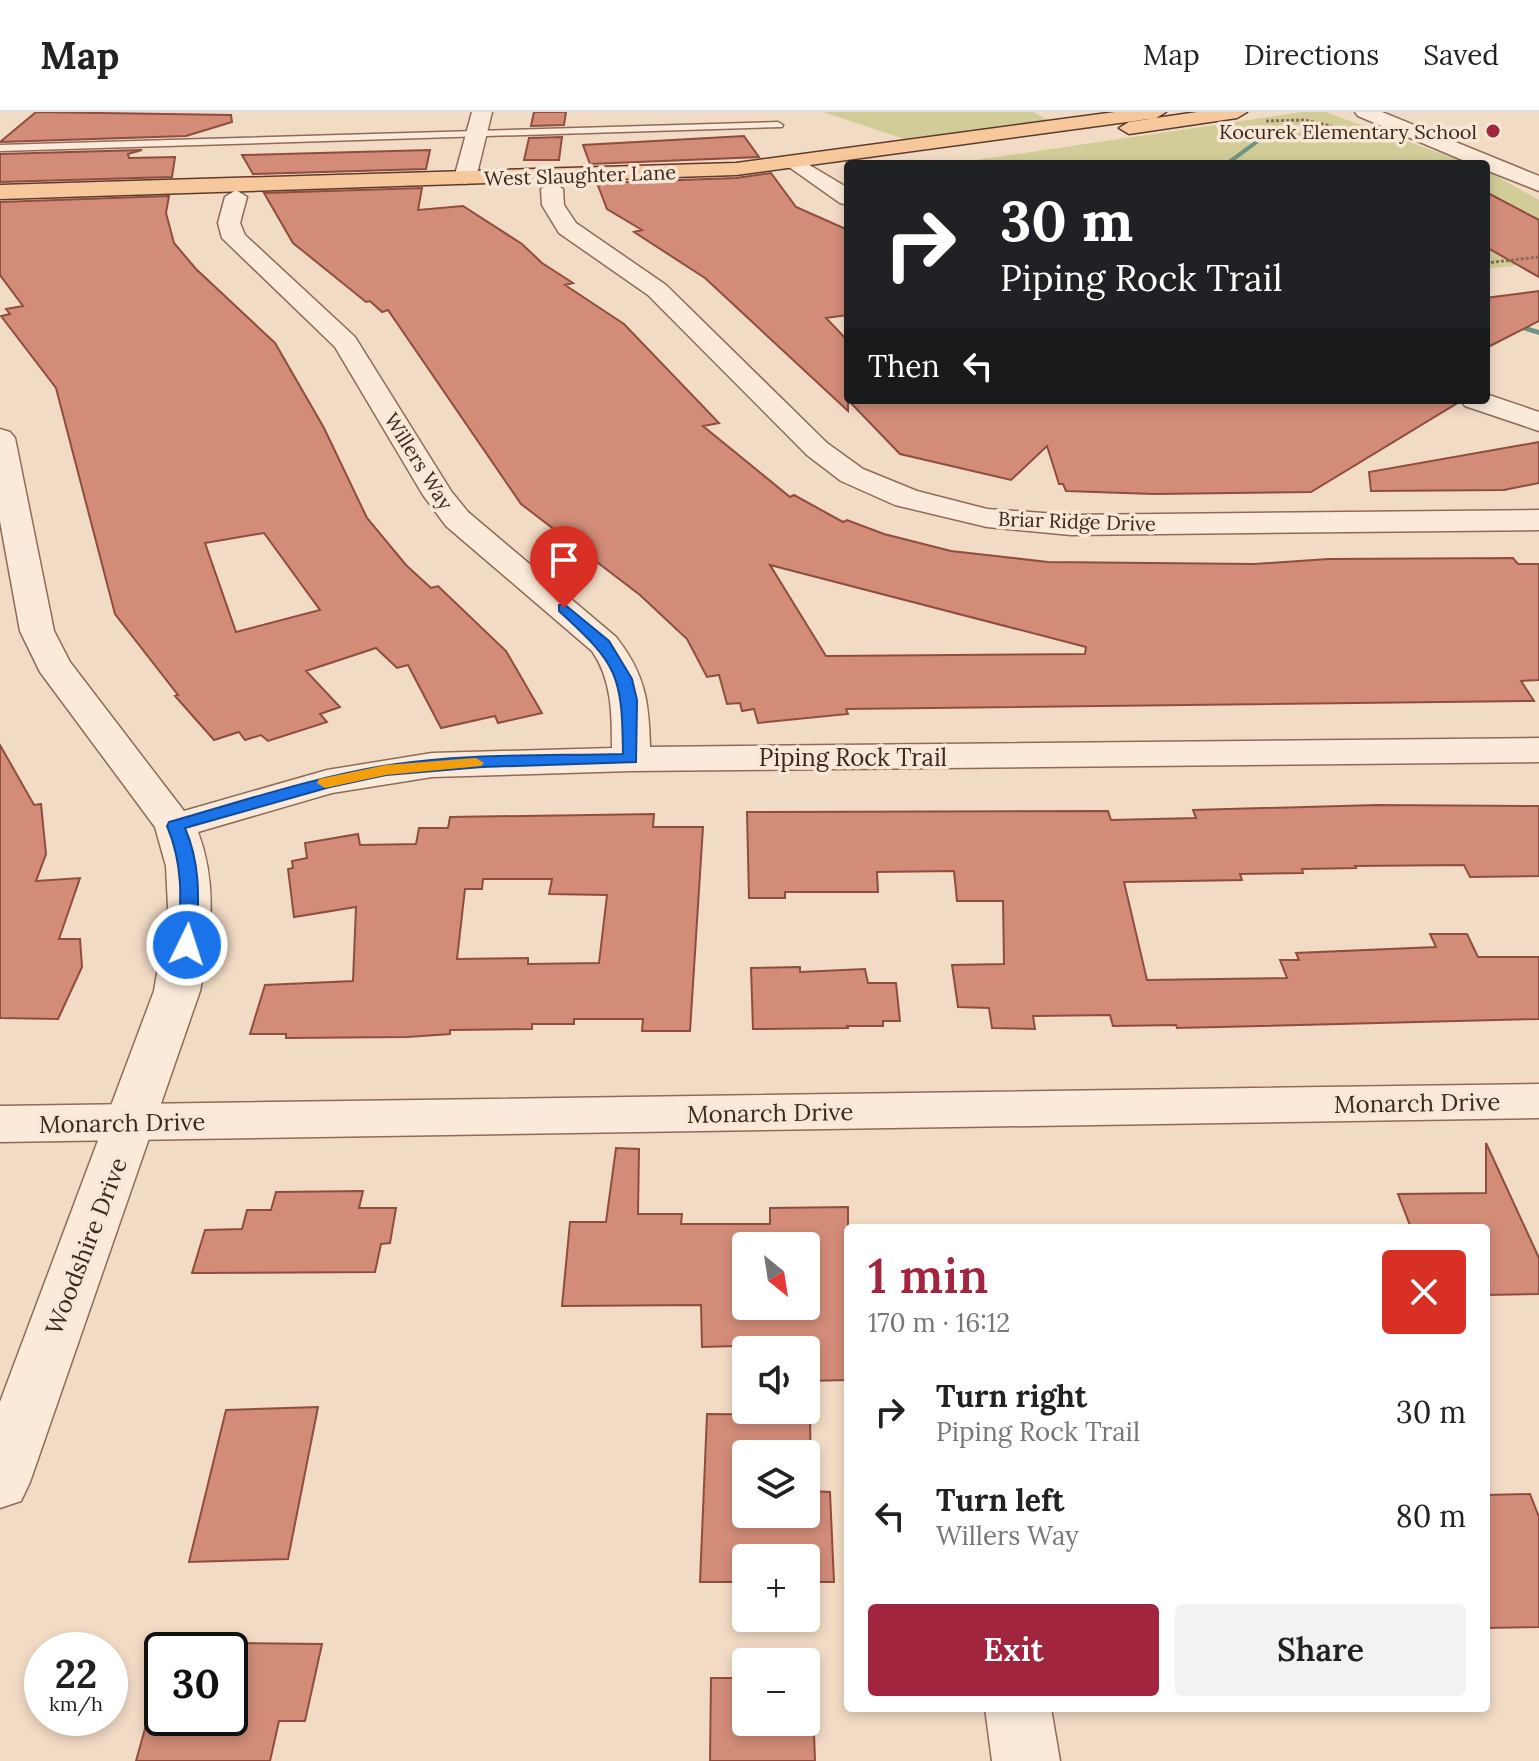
<!DOCTYPE html>
<meta charset="utf-8">
<style>
body{margin:0;font-family:Lora,serif;background:#f2f2f2;color:#222;height:100vh;display:flex;flex-direction:column;font-size:30px;white-space:nowrap}
*{box-sizing:border-box;margin:0}
p{font-size:26px;color:#767676}
.icon{flex:none;width:44px;height:44px;fill:none;stroke:currentColor;stroke-width:2;stroke-linecap:round;stroke-linejoin:round}
.map{position:relative;flex:1;overflow:hidden}
.panel{position:absolute;left:844px;top:1112px;width:646px;height:488px;display:flex;flex-direction:column;background:#fff;border-radius:8px;box-shadow:0 4px 12px #0003}
.panel>*{flex:none}
.hud{position:absolute;left:844px;top:48px;width:646px;height:244px;border-radius:8px;box-shadow:0 4px 12px #0003;background:#202124;color:#fff;overflow:hidden}
.needle{width:52px;rotate:150deg}
.fabs{position:absolute;left:732px;top:1120px;display:grid;gap:16px}
.fabs a{display:grid;place-items:center;width:88px;height:88px;border-radius:8px;background:#fff;box-shadow:0 4px 12px #0003;font-size:40px}
.speed{position:absolute;left:24px;top:1520px;display:flex;gap:16px;font-size:40px;font-weight:700;text-align:center}
.speed>*{display:grid;place-content:center;width:104px;height:104px;border-radius:50%;background:#fff;box-shadow:0 4px 12px #0003;line-height:1}
.speed small{font-size:20px;font-weight:400}
.speed .limit{border:4px solid #111;border-radius:12px;background:#fff;color:#111}
.pin{position:absolute;display:grid;place-items:center;width:68px;height:68px;color:#fff;margin:-82px -34px;border-radius:50% 50% 50% 0;rotate:-45deg;box-shadow:0 0 8px #0007}
.pin .icon{rotate:45deg}
.me{position:absolute;width:88px;margin:-44px;rotate:4deg;stroke-linejoin:round;filter:drop-shadow(0 0 6px #0008)}
.turn{display:flex;align-items:center;gap:28px;height:168px;padding:0 24px;font-size:36px}
.turn .icon{width:104px;height:104px;stroke-width:2.5}
.turn b{display:block;font-size:56px;line-height:68px}
.then{display:flex;align-items:center;height:76px;padding:0 24px;background:#0003;gap:16px;font-size:30px}
.round{display:grid;place-items:center;flex:none;width:84px;height:84px;border-radius:8px;background:#f2f2f2}
.summary{display:flex;align-items:center;justify-content:space-between;height:136px;padding:0 24px}
h1{font-size:48px;font-weight:600;line-height:60px;color:#a2253f}
.primary-button{display:flex;gap:16px;margin-top:auto;padding:16px 24px}
.primary-button a{flex:1;height:92px;border-radius:8px;background:#a2253f;color:#fff;font-size:32px;font-weight:600;line-height:92px;text-align:center}
.primary-button a+a{background:#f2f2f2;color:#222}
ul{padding:0;list-style:none}
li{display:flex;align-items:center;gap:24px;height:104px;padding:0 24px}
li div{flex:1}
li b{display:block;font-size:30px}
li em{font-style:normal}
header{display:flex;align-items:center;gap:48px;box-sizing:border-box;height:112px;padding:0 40px;background:#fff;border-bottom:2px solid #e0e0e0}
header strong{font-size:38px}
nav{display:flex;gap:44px;margin-inline-start:auto;font-size:28px}
.map>svg:first-child{display:block}
.green{fill:#d1cc98}
.lines{fill:none;stroke-linecap:round;stroke-linejoin:round}
.stream{fill:#6d9482;fill-rule:evenodd}
.building{fill:#d28c78;stroke:#8f4d3d;stroke-width:2;fill-rule:evenodd}
.service-casing{stroke:#8e6b59;stroke-width:3}
.minor-casing{stroke:#8e6b59;stroke-width:3}
.tertiary-casing{stroke:#8e6b59;stroke-width:3}
.primary-casing{stroke:#5c3a2e;stroke-width:3}
.path{stroke:#8e6b59;stroke-width:3;stroke-dasharray:3 2;stroke-linecap:butt}
.service{fill:#fbead9;fill-rule:evenodd}
.minor{fill:#fbead9;fill-rule:evenodd}
.tertiary{fill:#fbead9;fill-rule:evenodd}
.primary{fill:#f7c89b;fill-rule:evenodd}
.route{fill:#1a73e8;stroke:#114b97;stroke-width:2}
.slow{fill:#f59e0b}
.poi-dot{fill:#a2253f;stroke:#f8e7d5;stroke-width:3}
.labels{text-anchor:middle;dominant-baseline:central;stroke-width:7;stroke-linejoin:round;paint-order:stroke}
.far-poi-label{font-size:20px;fill:#3d271e;stroke:#f8e7d5;text-anchor:end}
.far-street-label{font-size:20px;fill:#3d271e;stroke:#f8e7d5}
.street-label{font-size:24px;fill:#3d271e;stroke:#f8e7d5}
</style>
<header>
<strong>Map</strong>
<nav><a>Map</a><a>Directions</a><a>Saved</a></nav>
</header>
<div class="map">
<svg width="1539" height="1649" viewBox="0 0 1539 1649">
<rect width="100%" height="100%" fill="#f2dbc5"/>
<path class="green" d="M823,0H1033L1048,8L907,28Z
M1303,0H1325L1470,52H949Z
M1486,58L1539,88V151L1486,157Z"/>
<g class="lines">
<path class="stream" d="M1275,14L1280,15L1230,52H1223Z
M1486,202L1539,218V223L1486,207Z"/>
</g>
<path class="building" d="M36,0L231,3L232,10L186,24L0,30Z
M534,0H566L564,13L531,14Z
M744,24L759,45L590,52L583,33Z
M562,25L559,48H524L529,26Z
M142,38L128,42L129,46L175,45L172,65L0,70V42Z
M430,38L426,57L253,62L242,43Z
M771,61L796,95L848,118V203L826,206L848,229V299L705,166L634,120L642,118L607,97L597,71L736,66Z
M422,76L418,98L463,94L522,132L542,151L573,171L565,173L624,212L719,311L703,314L790,385L794,383L843,410L847,408L884,422L951,439L1048,450L1255,452L1328,447L1513,446L1518,452H1539V568L1521,569L1534,589L846,597L848,602L758,611L754,597L742,599L740,591L727,592L719,563L707,565L687,527L640,483L521,392L388,198L382,200L370,189L366,190L293,131L264,81ZM770,453L1086,535L1085,542L826,544Z
M1486,80L1539,108V165L1486,135Z
M169,84L166,101L174,131L196,157L275,231L324,316L367,406L406,453L431,476L438,474L506,539L542,601L498,611L495,604L441,616L408,553L397,556L376,536L306,559L340,595L320,602L327,610L268,629L261,623L245,628L239,620L214,628L175,584L178,583L115,502L56,276L1,204L10,202L6,197L23,194L0,163V90ZM264,421L320,498L236,520L205,431Z
M1539,179V209L1486,236V186Z
M848,288H1458L1459,290L1311,380L1154,382L1066,379L1063,372H1059L1047,334L1011,368L900,342Z
M1539,330V371L1504,378L1371,379L1369,360Z
M0,633L34,693L41,692L46,742L36,769L80,766L59,827H80L82,855L58,907L0,906Z
M1377,693L1539,694V764L1470,765L1464,753L1355,754L1356,756L1302,757L1303,761L1240,762L1242,768L1124,770L1147,868L1287,866L1280,848H1299L1296,841L1436,835L1430,822H1467L1478,845H1539V907L1177,916L1176,913L1113,914L1110,903L1033,904L1035,917L992,916L989,896L958,895L952,853L1004,852L1003,789H957L954,759L877,760L878,780H785V786H749L747,700L1108,699L1111,708L1196,706L1193,698Z
M654,702L653,715H703L690,919H642L643,907H574V912H532V917L450,918V922L407,925L286,926V922H250L265,873L353,869L356,795L294,805L288,757L293,756L292,749L307,746L305,731L358,722L360,733L416,732L419,716H448L450,705ZM483,767H552L549,782L607,783L599,851L528,852V846L457,847L465,777H482Z
M800,855V860L865,857L868,871H896L900,909H883V914H847L848,916L753,917L751,856Z
M1486,1031L1539,1146V1182L1486,1183V1116H1411L1398,1082L1486,1081Z
M616,1036L639,1037L638,1102H682L681,1112H770V1096L848,1095V1268L806,1269V1232L702,1235L701,1193L562,1194L570,1110H606ZM746,1134H806V1194H746Z
M363,1079L359,1096H396L390,1131L381,1132L375,1160L192,1161L205,1118L242,1117L247,1098H271L276,1080Z
M318,1295L288,1447L189,1450L226,1298Z
M707,1302L810,1303L811,1379L830,1380L834,1470H806V1446H746V1470H700ZM746,1342H806V1402H746Z
M1530,1382L1539,1405V1515L1486,1516V1383Z
M230,1531L322,1532L305,1609H279L270,1649H136L148,1606H230Z
M806,1565H812L815,1649H710L711,1566H746V1610H806Z"/>
<g class="lines">
<g class="service-casing">
<path id="service" d="M778,10L783,13L782,15L0,39V33Z"/>
</g>
<g class="minor-casing">
<path id="minor" d="M472,0H492L476,66L465,72L454,66Z
M796,45L848,76V93L840,91L789,55L785,51Z
M552,70L563,77L564,93L576,111L666,173L827,331L863,357L917,379L987,397L1071,403L1539,398V418L1071,423L987,415L895,393L841,369L807,343L648,183L559,121L542,93L541,77Z
M236,78L247,85L240,111L245,123L355,225L451,379L468,400L616,525C645,562 649,589 650,635L1539,626V650L631,659L432,665L332,681L198,720C218,773 211,825 200,879L30,1370L21,1389L0,1396V1290L154,879L168,795L166,754L155,715L40,560L20,519L0,409V317L10,320L15,326L54,519L70,550L184,699L327,658L432,641L612,636C612,602 612,568 592,539L446,414L423,383L335,235L222,126L218,111L225,85Z
M1486,282L1539,300V319L1465,294L1461,288H1486Z
M985,1596H1051L1060,1649H992Z"/>
</g>
<g class="tertiary-casing">
<path id="tertiary" d="M1355,0H1382L1539,64V79L1486,58V52H1472L1358,4Z
M1539,972V1006L0,1030V994Z"/>
</g>
<g class="primary-casing">
<path id="primary" d="M1115,0H1166L1156,6L736,63L0,87V73L736,51Z
M1197,0H1247L1237,6L1129,22L1119,16L1129,10Z"/>
</g>
<path class="path" d="M1266,9L1305,8L1339,16
M1486,151L1539,145"/>
<use href="#service" class="service"/>
<use href="#minor" class="minor"/>
<use href="#tertiary" class="tertiary"/>
<use href="#primary" class="primary"/>
</g>
<path class="route" d="M564,492L609,529L632,567L637,588L636,650L482,655L386,663L330,675L185,716C202,755 198,791 197,833L194,837H181L178,833C181,790 184,754 167,714L169,710C240,690 311,666 383,654C461,641 544,644 623,642C622,562 618,553 559,499V493Z"/>
<path class="slow" d="M476,646L484,651L481,654L386,663L325,676L317,671L319,667L386,653Z"/>
<circle class="poi-dot" cx="1493" cy="19" r="8"/>
<g class="labels">
<g class="far-poi-label">
<text x="1477" y="19">Kocurek Elementary School</text>
</g>
<g class="far-street-label">
<text transform="translate(580 63) rotate(-2)">West Slaughter Lane</text>
<text transform="translate(419 349) rotate(58)">Willers Way</text>
<text transform="translate(1077 409) rotate(2)">Briar Ridge Drive</text>
</g>
<g class="street-label">
<text x="853" y="645">Piping Rock Trail</text>
<text transform="translate(1417 991) rotate(-1)">Monarch Drive</text>
<text transform="translate(770 1001) rotate(-1)">Monarch Drive</text>
<text transform="translate(122 1011) rotate(-1)">Monarch Drive</text>
<text transform="translate(86 1134) rotate(-69)">Woodshire Drive</text>
</g>
</g>
</svg>
<div class="fabs">
<a><svg class="needle" viewBox="-14 -14 28 28"><path d="M0-13l5 13h-10z" fill="#e53935"/><path d="M0 13l5-13h-10z" fill="#767676"/></svg></a>
<a><svg class="icon" aria-label="sound" viewBox="0 0 24 24"><path d="M4 9h4l5-4v14l-5-4H4zM17 9q2 3 0 6"/></svg></a>
<a><svg class="icon" aria-label="layers" viewBox="0 0 24 24"><path d="M12 4l9 5-9 5-9-5zM3 14l9 5 9-5"/></svg></a>
<a>+</a>
<a>−</a>
</div>
<div class="speed"><div>22<small>km/h</small></div><div class="limit">30</div></div>
<div class="pin" style="left:564px;top:496px;background:#d93025"><svg class="icon" aria-label="arrive" viewBox="0 0 24 24"><path d="M6 21V4h12l-3 4 3 4H6"/></svg></div>
<svg class="me" style="left:187px;top:833px" viewBox="-20 -20 40 40"><circle r="17" fill="#1a73e8" stroke="#fff" stroke-width="3"/><path d="M0-11L8 9 0 5-8 9z" fill="#fff"/></svg>
<div class="hud">
<div class="turn"><svg class="icon" aria-label="right" viewBox="0 0 24 24"><path d="M7 20v-9h11M14 6l5 5-5 5"/></svg><div><b>30 m</b>Piping Rock Trail</div></div>
<div class="then">Then<svg class="icon" aria-label="left" viewBox="0 0 24 24"><path d="M17 20v-9H6M10 6l-5 5 5 5"/></svg></div>
</div>
<section class="panel">
<div class="summary"><div><h1>1 min</h1><p>170 m · 16:12</p></div><a class="round" style="background:#d93025;color:#fff"><svg class="icon" aria-label="close" viewBox="0 0 24 24"><path d="M6 6l12 12M18 6L6 18"/></svg></a></div>
<ul>
<li><svg class="icon" aria-label="right" viewBox="0 0 24 24"><path d="M7 20v-9h11M14 6l5 5-5 5"/></svg><div><b>Turn right</b><p>Piping Rock Trail</p></div><em>30 m</em></li>
<li><svg class="icon" aria-label="left" viewBox="0 0 24 24"><path d="M17 20v-9H6M10 6l-5 5 5 5"/></svg><div><b>Turn left</b><p>Willers Way</p></div><em>80 m</em></li>
</ul>
<div class="primary-button"><a>Exit</a><a>Share</a></div>
</section>
</div>
